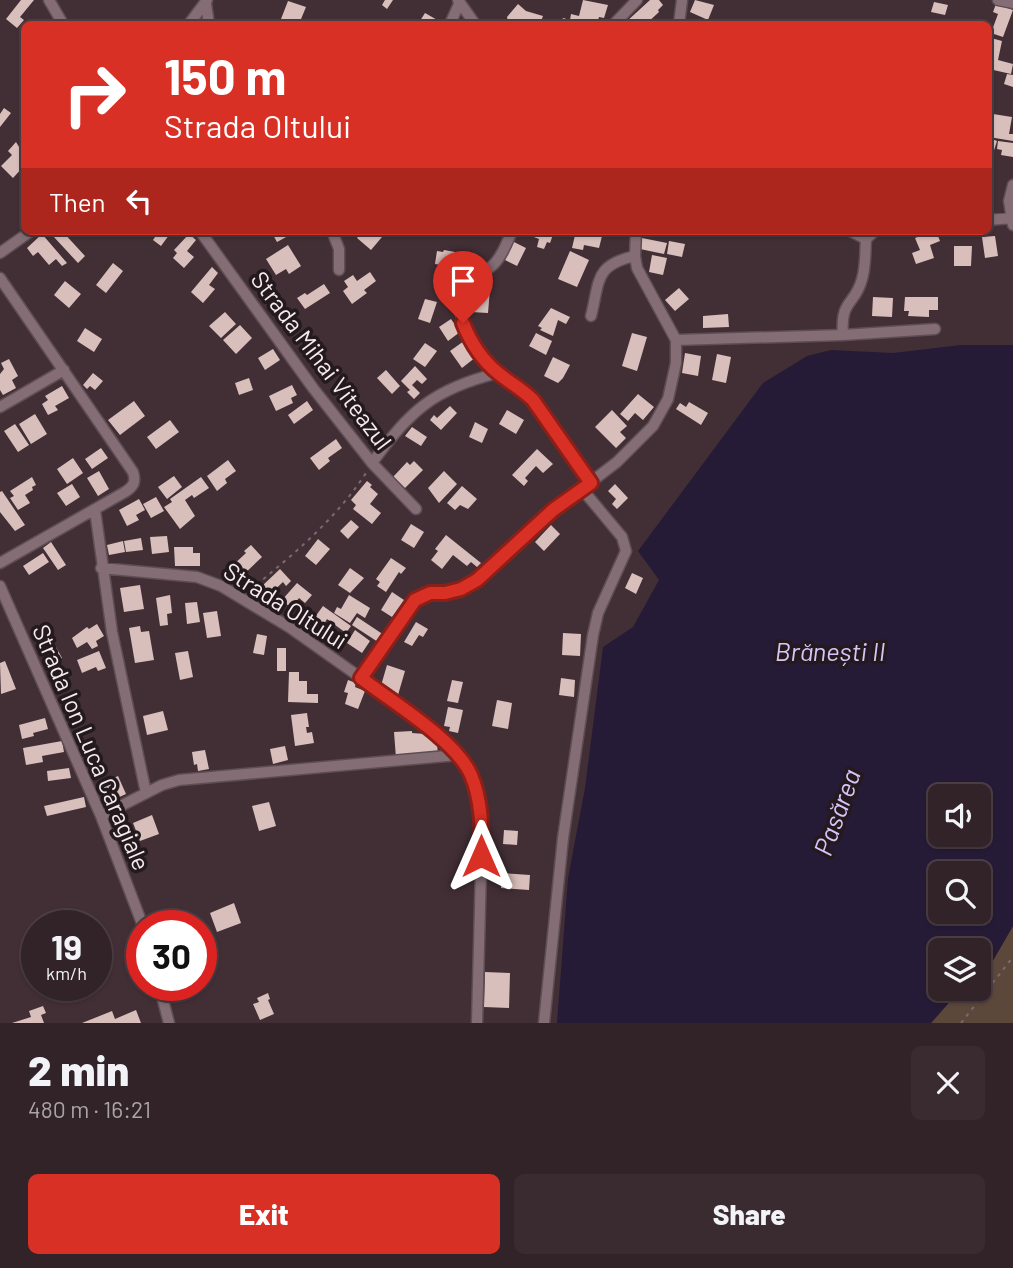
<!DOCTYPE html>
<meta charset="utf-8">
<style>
body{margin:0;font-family:Barlow,sans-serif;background:#3a2b30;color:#f1f3f6;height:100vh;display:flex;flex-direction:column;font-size:26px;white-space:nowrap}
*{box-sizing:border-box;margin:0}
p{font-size:23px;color:#a8a4a8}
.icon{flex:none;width:38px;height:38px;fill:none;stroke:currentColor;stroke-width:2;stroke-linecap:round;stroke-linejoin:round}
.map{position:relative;height:1023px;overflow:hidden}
.details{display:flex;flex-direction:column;background:#322328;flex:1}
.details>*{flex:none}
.guide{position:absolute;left:21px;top:21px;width:971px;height:214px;border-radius:10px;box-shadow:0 2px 5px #0004,0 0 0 2px #4d4045;background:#d93025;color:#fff;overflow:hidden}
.fabs{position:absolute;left:928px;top:784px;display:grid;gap:14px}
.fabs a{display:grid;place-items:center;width:63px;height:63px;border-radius:10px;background:#322328;box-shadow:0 2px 5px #0004,0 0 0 2px #4d4045;font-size:35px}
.speed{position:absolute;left:21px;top:910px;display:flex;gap:14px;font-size:35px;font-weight:700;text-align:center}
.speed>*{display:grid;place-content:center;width:91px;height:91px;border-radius:50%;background:#322328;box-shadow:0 2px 5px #0004,0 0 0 2px #4d4045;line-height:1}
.speed small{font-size:18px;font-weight:400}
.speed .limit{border:10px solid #d22;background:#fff;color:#111}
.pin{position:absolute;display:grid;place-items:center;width:60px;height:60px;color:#fff;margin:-72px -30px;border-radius:50% 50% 50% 0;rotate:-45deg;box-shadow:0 0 7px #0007}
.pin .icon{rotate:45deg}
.me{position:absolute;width:77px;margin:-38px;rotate:0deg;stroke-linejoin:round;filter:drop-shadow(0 0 5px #0008)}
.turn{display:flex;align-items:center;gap:24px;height:147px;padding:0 28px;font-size:32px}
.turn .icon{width:91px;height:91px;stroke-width:2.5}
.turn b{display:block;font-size:49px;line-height:60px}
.then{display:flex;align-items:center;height:66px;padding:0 28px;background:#0003;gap:14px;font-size:26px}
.round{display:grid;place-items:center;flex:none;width:74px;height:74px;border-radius:10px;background:#3a2b30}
.summary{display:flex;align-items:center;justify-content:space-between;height:119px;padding:0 28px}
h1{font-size:42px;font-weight:800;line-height:52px}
.action{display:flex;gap:14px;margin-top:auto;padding:14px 28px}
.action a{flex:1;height:80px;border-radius:10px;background:#d93025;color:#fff;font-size:28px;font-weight:800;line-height:80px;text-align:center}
.action a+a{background:#3a2b30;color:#f1f3f6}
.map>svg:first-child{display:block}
.green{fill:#5c483b}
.water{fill:#261b36;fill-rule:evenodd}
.building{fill:#d9bfbc}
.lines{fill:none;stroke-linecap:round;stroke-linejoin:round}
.street-casing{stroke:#5e4e54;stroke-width:13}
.path{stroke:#7a696e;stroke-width:2;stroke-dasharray:3.5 5;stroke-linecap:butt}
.street{stroke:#846d74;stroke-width:10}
.route-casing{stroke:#8d1f18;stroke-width:18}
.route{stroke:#d93025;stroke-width:12}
.labels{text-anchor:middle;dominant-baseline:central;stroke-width:7;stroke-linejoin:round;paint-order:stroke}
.street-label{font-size:24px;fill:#f8ebef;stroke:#231a1d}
.water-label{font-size:26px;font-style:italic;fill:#d8c3fb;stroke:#231a1d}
</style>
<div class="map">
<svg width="1013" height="1023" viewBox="0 0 1013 1023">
<rect width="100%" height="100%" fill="#422f35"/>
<path class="green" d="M1013,926V1023H931L961,989H978V974L991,964Z"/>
<path class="water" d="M961,345H1013V926L991,964L978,974V950H940V989H961L931,1023H557L568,878L585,788L603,647L633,627L659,580L638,551L763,383L807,356L831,350L893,353ZM940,796H978V835H940ZM940,873H978V912H940Z"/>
<path class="building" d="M21,0H34L20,17L24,20L17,28L6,19Z
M385,0H393L387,9L382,5Z
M583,0L608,5L604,18L599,17L597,24H561L563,18L570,20L571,14L579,16Z
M650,0H659L663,5L658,10L659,12L646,24H628L626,22Z
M695,0L714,5L708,20L690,12Z
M288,1L306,7L299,24L281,19Z
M934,2L948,5L945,15L931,12Z
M518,4L526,11L543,16L540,24H511L508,22L507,17Z
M996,4L1013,10L1003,37L991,33L998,14L993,12Z
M425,13L439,21L436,24H418Z
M991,38L1002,41L998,60L1013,64L1011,74L989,69Z
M1007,74L1013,75V87L1004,84Z
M4,108L11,113L0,127V114Z
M993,114L1012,117L1009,134H1013V141L989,137V126H991Z
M989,138L997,141L989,166Z
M998,141L1013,143V157L1001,155L1002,150L997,149Z
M16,142L24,155V166L13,178L1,166L12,155L8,151Z
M58,231H62L85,256L78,263L53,236Z
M159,231H172L161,246L153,240Z
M275,231H290L286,233L288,236L277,242L273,235L276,233Z
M363,231H375L382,237L371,250L357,238Z
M527,231H553L554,232L550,243L547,242L544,249L537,247L539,239L526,234Z
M576,231L602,236L599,248L584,245L583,250L572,248Z
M933,231H936L940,241L930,245L934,258L916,264L912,253L920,250L915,238Z
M42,234L67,263L62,266L56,259L49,265L38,252L33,256L27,248Z
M189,234L196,240L187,251L194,257L184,268L173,258L177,253L174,250Z
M995,236L998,256L985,258L982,237Z
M642,238L667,243L664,254L640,249Z
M512,241L526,248L517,266L503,259Z
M669,241L685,244L682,257L667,254Z
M288,245L301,266L289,274L286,269L276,275L266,259Z
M954,246H972L971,266H954Z
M444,250L455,252L453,267L435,264L437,251L443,252Z
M570,251L589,260L577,287L558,279Z
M652,255L667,258L663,275L649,272Z
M113,263L123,271L106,293L96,285Z
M212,267L218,273L209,285L215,289L203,303L191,292Z
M370,272L376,281L364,290L367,293L352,304L343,291L348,287L344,281L353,275L357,281Z
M65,281L81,294L69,308L54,295Z
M324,284L330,293L305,309L297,298L305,293L307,295Z
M679,288L689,299L675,311L665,300Z
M473,289H490L488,313L471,312Z
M873,297L893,298L892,317L872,316Z
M905,297H938V310H929V317L908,316L909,311H904Z
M425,299L437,302L430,323L418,319Z
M551,308L570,317L566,324L558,320L553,336L540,330L542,328L538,326Z
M225,312L236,324L221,338L209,326Z
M728,314L729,327L703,328V316Z
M451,319L460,332L448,341L439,327Z
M240,325L252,338L236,354L223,340Z
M85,328L102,339L94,352L77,341Z
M536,333L552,341L546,355L529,346Z
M632,333L647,337L637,371L622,366Z
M464,341L476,357L462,368L450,351Z
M425,343L437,351L425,367L413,359Z
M273,349L280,360L265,370L258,358Z
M685,353L701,356L698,376L682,373Z
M717,354L731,357L726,383L712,380Z
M553,357L570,365L563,378L558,383L544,376Z
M9,359L18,376L12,380L16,388L3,395L0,390V374L4,369L1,363Z
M415,366L427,379L422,384L417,380L412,385L420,393L414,399L407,392L410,390L401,381Z
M386,370L400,386L392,394L377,378Z
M93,373L103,381L95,390L90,386L87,389L83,385Z
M249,378L253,390L239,395L235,383Z
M292,385L297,395L291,398L293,403L276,411L269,396Z
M62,386L69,398L55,406L58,410L48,415L42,404L48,400L45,396Z
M638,394L654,407L643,420L635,413L628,421L620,414Z
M134,401L145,416L120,435L108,420Z
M307,401L313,410L294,424L288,415Z
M689,402L708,413L701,425L676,409L680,403L686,407Z
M450,406L457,413L441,430L430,420L434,415L437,418Z
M507,410L524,420L516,434L499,424Z
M612,410L627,426L620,432L626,438L616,448L595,427Z
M35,414L47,434L31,444L19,424Z
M170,420L179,432L156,449L147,437Z
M475,422L488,429L482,443L469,437Z
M15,424L29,445L18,452L4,431Z
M412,427L427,437L421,446L405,436Z
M336,439L342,448L328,458L330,461L319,470L310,458Z
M101,448L108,458L92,469L85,459Z
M537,449L553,464L543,473L536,466L525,478L528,481L524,486L512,475Z
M73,458L83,473L67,484L57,469Z
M228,460L236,471L225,479L227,483L217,491L207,476Z
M414,461L423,470L405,488L393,477L407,462L410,465Z
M99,471L109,489L98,496L87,478Z
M444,471L457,484L439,503L428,488Z
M174,476L182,487L167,499L158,487Z
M32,477L36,485L32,487L33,490L25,495L30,503L18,510L10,498L14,496L10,491Z
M201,477L209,488L194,498L192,495L185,500L195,516L180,529L164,507L172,502L170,499Z
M367,481L372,485L370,487L378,494L370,504L381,513L372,524L353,509L356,505L351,500Z
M72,484L80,497L66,506L57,493Z
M615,484L628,498L617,509L612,504L616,499L608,491Z
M462,486L477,499L468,509L460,505L455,510L447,503Z
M2,491L25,525L15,531L0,512V492Z
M156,497L164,511L151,518L143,504Z
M139,499L145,510L136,515L139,520L127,526L119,510Z
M351,520L359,527L348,539L340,531Z
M411,524L424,532L414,548L401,540Z
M551,525L560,534L544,551L535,542Z
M446,535L481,563L477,567L471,562L467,566L453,555L442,569L431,560L438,551L435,549Z
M167,536L169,552L152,554L150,537Z
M141,538L143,550L126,552L124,541Z
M318,539L330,549L316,565L305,556Z
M123,541L125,552L109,555L107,545Z
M51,542L66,565L58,570L43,548Z
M251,545L262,557L241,577L231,567L246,553L244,551Z
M174,547H193V553H200V566H175Z
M43,553L49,562L29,575L23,566Z
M391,558L406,568L401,574L399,572L386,592L377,586L380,582L376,579Z
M350,568L364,578L350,593L338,585Z
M280,569L291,581L286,586L283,582L269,595L261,587Z
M632,573L643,578L636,594L625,588Z
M297,583L312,595L305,603L299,598L291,608L282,600Z
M140,585L144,609L124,612L120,588Z
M392,592L404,600L392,617L381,610Z
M170,595L172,613L167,614L168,625L160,626L156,598Z
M349,595L370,608L365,618L357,613L350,623L334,613L337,607L341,609Z
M197,602L200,622L187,624L185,603Z
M323,606L351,626L346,633L327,619L324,624L326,626L317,639L310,635L312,632L307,628Z
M217,611L221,636L207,638L203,613Z
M357,617L384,635L378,642L352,625Z
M416,622L428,629L423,637L419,635L412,646L404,642Z
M97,624L104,636L96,641L98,646L92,649L87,642L77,648L72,638L87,627L89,629Z
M140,626L141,632L149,631L154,660L135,663L129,628Z
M355,630L370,641L362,653L347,643Z
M563,633L581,634L580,656L562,655Z
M257,634L267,636L264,655L253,653Z
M56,647L62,658L48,665L42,654Z
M277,648H286V671H277Z
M99,651L106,668L98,671L96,667L82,673L77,660Z
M188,651L193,677L180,680L175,653Z
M5,661L16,689L1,694L0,663Z
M387,665L405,671L398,695L380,689Z
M289,672H299V681H307V694H318V703L288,702Z
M561,678L575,680L574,697L559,695Z
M348,680L356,683L355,687L365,691L358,709L345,704L348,693L344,692Z
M452,680L463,682L458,703L447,701Z
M497,700L512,703L508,729L492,726Z
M448,707L463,710L458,733L449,731L450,727L444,726Z
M163,711L168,730L147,735L143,716Z
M307,713L309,727H306L307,733L312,732L314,743L295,746L291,715Z
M45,718L48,729L33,733L34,736L22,739L19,725Z
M412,731V733L425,734L437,743L438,755L396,758L394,732Z
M62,741L64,752L42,756L43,762L26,765L23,748Z
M285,746L288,760L273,764L270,749Z
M205,750L209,769L198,771L197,764L194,765L192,752Z
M69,768L71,778L48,781L47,771Z
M118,776L126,794L115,799L113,794L102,798L97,786Z
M84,797L86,807L47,816L44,806Z
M269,802L276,826L259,831L252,806Z
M152,815L159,834L140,841L133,823Z
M504,830L518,831L517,845L503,844Z
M502,873L530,875L529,890L501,888Z
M234,903L241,923L217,932L210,913Z
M212,942L217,955L201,962V946Z
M485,972L510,973L509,1008L484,1007Z
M268,993L270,999L268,1000L274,1014L260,1020L253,1004L259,1002L257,998Z
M43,1006L46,1013L41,1015L44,1023H12L31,1017L29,1011Z
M136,1010L141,1023H82L112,1011L115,1019Z"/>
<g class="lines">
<g class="street-casing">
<path id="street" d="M49,0L63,24
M458,0L475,24
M998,0L1013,3
M206,4L209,24
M189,24L207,0
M450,24L460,2
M614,24L637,0
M679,24L682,0
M1013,185L1009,201L1013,225
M989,220L1011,218
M200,231L313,388L372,463L416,509
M332,231L339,249V270
M512,231C507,242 503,255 494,264C486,272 475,276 468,284C446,310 477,357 499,374C511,383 523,389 533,400L591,483
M850,231L866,239
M0,253L31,231
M0,278L133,472C136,482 134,486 125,492L0,563
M591,316C600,281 594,265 635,256
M843,335C840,299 855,306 862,279C866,266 865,252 866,239L875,231
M676,340L843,335L935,329
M0,407L64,370
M372,463C410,411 433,389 498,373
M95,510L112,632L146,793
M101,568L197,577L221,586L289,627L361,678L447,743L464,762L476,788L482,829L477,1023
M0,586L101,816L143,926
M361,678L415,600L430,593H445L461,589L477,580L553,511L617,462L653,426L668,399L676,363V340L637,268L635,256L636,231
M101,816L162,785L179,780L458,755
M159,985L169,1023
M544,1023L563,838L593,635L598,613L626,551L622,537L582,489"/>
</g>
<path class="path" d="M250,590C293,555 335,520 366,473
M961,1023L1013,957"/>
<use href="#street" class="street"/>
</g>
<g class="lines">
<g class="route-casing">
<path id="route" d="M463,323C470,341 482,360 498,373C510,383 522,389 533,400L591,483L553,510L477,580L461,589L445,593H430L415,600L361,678C392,702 456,740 471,775C482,801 482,829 481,856"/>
</g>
<use href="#route" class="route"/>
</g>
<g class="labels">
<g class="street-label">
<text transform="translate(322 360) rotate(53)">Strada Mihai Viteazul</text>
<text transform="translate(286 605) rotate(32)">Strada Oltului</text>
<text transform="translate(92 747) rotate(67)">Strada Ion Luca Caragiale</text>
</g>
<g class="water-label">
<text x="830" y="650">Brănești II</text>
<text transform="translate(836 812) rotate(-70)">Pasărea</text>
</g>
</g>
</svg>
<div class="fabs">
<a><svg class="icon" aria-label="sound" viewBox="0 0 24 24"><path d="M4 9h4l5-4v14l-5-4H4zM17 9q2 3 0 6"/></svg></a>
<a><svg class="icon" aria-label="search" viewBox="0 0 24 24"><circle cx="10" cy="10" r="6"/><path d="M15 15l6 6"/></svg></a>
<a><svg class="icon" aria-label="layers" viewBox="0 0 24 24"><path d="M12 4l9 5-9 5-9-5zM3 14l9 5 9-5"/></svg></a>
</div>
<div class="speed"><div>19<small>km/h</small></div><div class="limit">30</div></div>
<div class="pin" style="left:463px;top:323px;background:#d93025"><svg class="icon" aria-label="arrive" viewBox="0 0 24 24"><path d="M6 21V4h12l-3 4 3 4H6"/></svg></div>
<svg class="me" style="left:481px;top:856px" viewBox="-20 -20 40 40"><path d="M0-17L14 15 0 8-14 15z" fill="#d93025" stroke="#fff" stroke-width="4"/></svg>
<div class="guide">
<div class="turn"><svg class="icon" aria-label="right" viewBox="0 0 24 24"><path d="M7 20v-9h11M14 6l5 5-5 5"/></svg><div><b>150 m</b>Strada Oltului</div></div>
<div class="then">Then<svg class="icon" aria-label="left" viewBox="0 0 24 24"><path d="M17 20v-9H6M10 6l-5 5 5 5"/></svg></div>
</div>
</div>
<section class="details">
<div class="summary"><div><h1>2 min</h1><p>480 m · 16:21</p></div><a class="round"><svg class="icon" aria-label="close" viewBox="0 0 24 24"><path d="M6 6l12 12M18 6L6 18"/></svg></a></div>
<div class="action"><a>Exit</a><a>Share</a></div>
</section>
